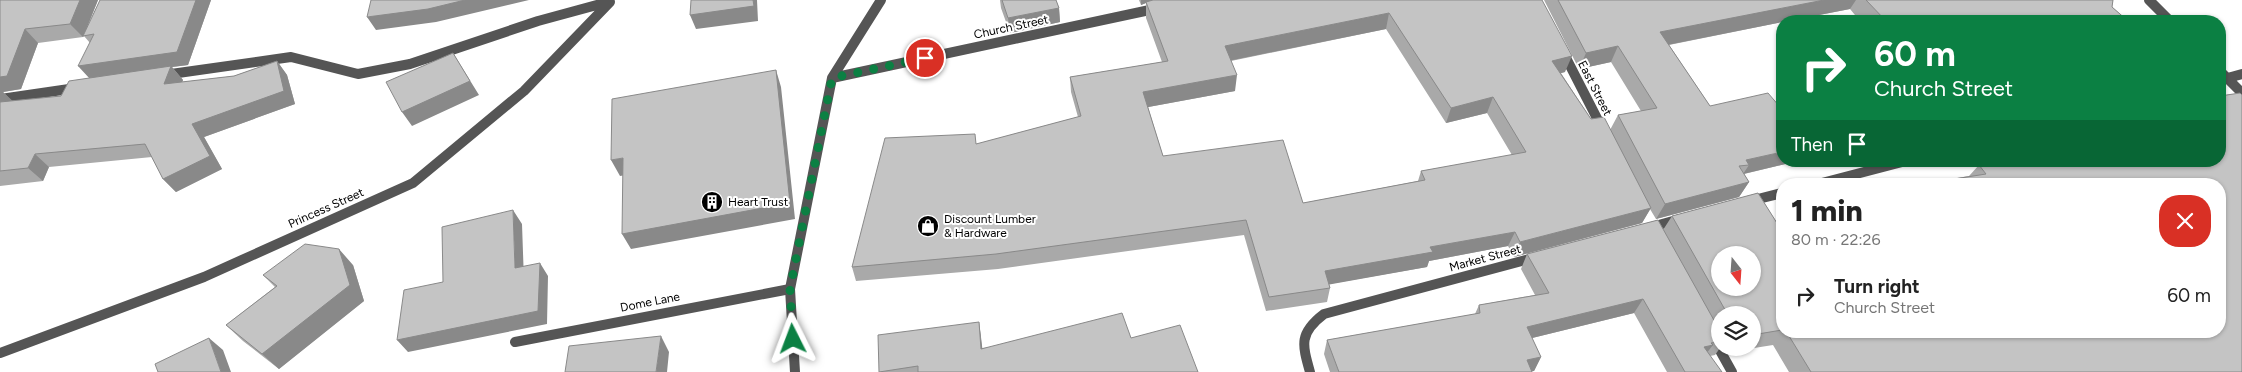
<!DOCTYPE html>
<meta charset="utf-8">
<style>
body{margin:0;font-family:Figtree,sans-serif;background:#f6f6f6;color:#222;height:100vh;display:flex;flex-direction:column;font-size:19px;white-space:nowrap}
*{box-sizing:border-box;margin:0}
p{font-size:16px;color:#767676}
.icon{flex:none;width:28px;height:28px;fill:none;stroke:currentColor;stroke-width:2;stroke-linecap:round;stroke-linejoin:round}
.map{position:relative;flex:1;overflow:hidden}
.details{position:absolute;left:1776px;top:178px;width:450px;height:160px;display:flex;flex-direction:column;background:#fff;border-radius:20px;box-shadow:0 1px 4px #0004}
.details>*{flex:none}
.hud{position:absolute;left:1776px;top:15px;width:450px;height:152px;border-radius:20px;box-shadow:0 1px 4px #0004;background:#0b8043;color:#fff;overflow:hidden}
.needle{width:32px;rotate:163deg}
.tools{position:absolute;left:1711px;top:246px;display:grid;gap:10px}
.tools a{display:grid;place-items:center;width:50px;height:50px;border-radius:50%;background:#fff;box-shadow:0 1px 4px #0004;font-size:25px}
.pin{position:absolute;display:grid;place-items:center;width:42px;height:42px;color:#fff;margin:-21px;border:2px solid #fff;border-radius:50%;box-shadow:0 1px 5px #0007}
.me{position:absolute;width:55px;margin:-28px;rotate:357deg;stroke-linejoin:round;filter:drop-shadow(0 0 4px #0008)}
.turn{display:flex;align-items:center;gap:18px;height:105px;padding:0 15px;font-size:22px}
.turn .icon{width:65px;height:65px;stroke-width:2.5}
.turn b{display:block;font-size:35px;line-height:42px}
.then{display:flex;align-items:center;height:48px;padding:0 15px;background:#0003;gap:10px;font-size:19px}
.round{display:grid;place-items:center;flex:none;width:52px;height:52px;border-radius:20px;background:#f6f6f6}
.headline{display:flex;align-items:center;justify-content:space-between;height:85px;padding:0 15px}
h1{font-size:30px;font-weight:800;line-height:38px}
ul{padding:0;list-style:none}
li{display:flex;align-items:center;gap:15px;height:65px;padding:0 15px}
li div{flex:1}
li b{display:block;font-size:19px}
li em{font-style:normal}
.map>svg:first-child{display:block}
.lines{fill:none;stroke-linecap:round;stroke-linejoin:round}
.minor{stroke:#555;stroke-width:10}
.tertiary{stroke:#555;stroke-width:10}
.wall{fill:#a9a9a9;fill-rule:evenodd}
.shaded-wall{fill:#898989}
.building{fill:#c4c4c4;stroke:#898989;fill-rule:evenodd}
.route{stroke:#0b8043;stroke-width:9;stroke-dasharray:0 16.2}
.labels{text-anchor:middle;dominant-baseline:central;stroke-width:4;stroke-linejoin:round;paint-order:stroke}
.street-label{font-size:12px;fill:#000;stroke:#fff}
.poi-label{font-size:12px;fill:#000;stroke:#fff;text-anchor:start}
</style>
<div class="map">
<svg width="2242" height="372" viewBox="0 0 2242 372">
<rect width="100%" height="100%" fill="#fff"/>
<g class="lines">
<path class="minor" d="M2149,0L2170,21
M1563,52L1603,130
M2220,71L2242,93
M164,75L291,57L358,74L410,64L538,21L608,2
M2224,79L2242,74
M0,99L76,88
M1818,184L1906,161
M1750,201L1782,193
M1648,228L1680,219
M1713,338L1732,372
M515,342L790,289
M0,353L204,277L413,183L524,91L610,2
M1310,372C1302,344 1299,333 1324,314L1537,257"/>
<path class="tertiary" d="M832,78L1159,8
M795,372L790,289L832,78L881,0"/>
</g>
<path class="wall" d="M0,0H98L85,33L100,0H211L188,65L172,67L183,80L182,82L234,76L277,61L287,75L295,104L204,137L222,169L176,192L163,179L152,157L49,167L43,181L0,186ZM84,36L90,43L89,78L61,96L12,101L3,92L21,89L38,43L83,37Z
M1000,0H1056L1059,8L1060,22L1010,33L1001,8Z
M1139,0H1542L1565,72L1561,73L1591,119L1610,130L1618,115L1641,111L1611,62L1579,69L1544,0H2113L2112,7L2128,21H1860L1850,9L1788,21H1782V22L1669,45L1710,106L1782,161H1798L1744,174L1749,182L1739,197L1656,219L1650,209L1642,223L1514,257L1508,246L1429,261L1427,267L1329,284L1330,288L1327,302L1266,311L1244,235L998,269L856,281L852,267L977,144L1078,117L1071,92L1070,77L1162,62L1146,18V3L1141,5ZM1386,29L1446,123L1487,113L1512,155L1421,171L1418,181L1303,203L1163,156L1148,107L1235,91L1231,61Z
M2240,93L2242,95V372H1789L1773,345L1729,352L1726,348H1752V315H1720V348L1715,355L1710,356L1722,372H1667L1634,313L1532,338L1541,357L1534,371H1532V372H1330L1324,354L1327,340L1475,314L1479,305L1535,295L1521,269L1527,254L1658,220L1663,230L1672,216L1758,193L1782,231V331H2220V184H1922L1969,176L1979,165L2002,161H2220V96ZM1720,255H1752V288H1720Z
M353,265L364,301L279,369L243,341L226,325L275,287L263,275Z
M979,322L982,348L1131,338L1198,372H879Z"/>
<path class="shaded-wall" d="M80,0H98L83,37L70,24Z
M196,0H211L188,65L172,67L183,80L176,98L90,79L78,66Z
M465,0H529L436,22L376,30L367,17Z
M753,0H757L758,21L696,29L690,15Z
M1141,0H1162L1146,2V3L1141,5Z
M1824,0H1856L1850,9L1788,21H1782V22L1652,48L1660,32Z
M1059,8L1060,22L1010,33L1008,18Z
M1389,13L1386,29L1223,62L1225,46Z
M25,29L38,43L21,89L3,92L16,104L0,106V77Z
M1618,46L1611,62L1579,69L1586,53Z
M453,53L479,95L412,126L402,112Z
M1572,56L1565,72L1546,77L1552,61Z
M277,61L287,75L295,104L204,137L222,169L176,192L163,179L192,124Z
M776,70L781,87L795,219L631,249L622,234Z
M1237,75L1235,91L1143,108V92Z
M1493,97L1487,113L1446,123L1451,108Z
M1782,152V161H1798L1743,174L1749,165L1746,160Z
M35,154L49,167L43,181L28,168Z
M623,158L632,174L620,176L611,160Z
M1749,182L1739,197L1656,219L1665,204Z
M1651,208L1642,223L1514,257L1520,242Z
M513,210L522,224L524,281L515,268Z
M1515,232L1508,246L1429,261L1427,267L1321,286L1325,271L1430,247Z
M339,249L353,265L364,301L279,369L262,354Z
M540,263L548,276L547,324L408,352L397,340Z
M1643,299L1634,313L1520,341L1527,327Z
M979,322L981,337L984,363L981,349Z
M661,336L669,352L667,372H656Z
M209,338L223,350L231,372H221Z
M1713,345L1702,359L1704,347Z
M1541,357L1534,371L1528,372L1527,360Z"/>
<path class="building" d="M0,0H80L70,24L25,29L7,76L0,77Z
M100,0H196L177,52L78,66L94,34L83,36Z
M371,0H465L428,9L367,17Z
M691,0H753L754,6L690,15Z
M1002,0H1056L1059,8L1008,18Z
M1153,0H1542L1572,56L1552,61L1591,119L1604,117L1651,208L1520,242L1515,232L1430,247L1433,252L1325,271L1330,288L1269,297L1246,220L996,254L852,267L885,138L975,134L976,144L1081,116L1070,77L1168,61L1146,2ZM1389,13L1451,108L1493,97L1526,152L1421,171L1425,180L1303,203L1283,140L1163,156L1143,92L1237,75L1225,46Z
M1558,0H1824L1660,32L1710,106L1768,93L1780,107L1782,106V152L1746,160L1749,165L1739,166L1749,182L1665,204L1618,115L1657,108L1618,46L1586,53Z
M1866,0H2113L2112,7L2128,21H1886Z
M453,53L470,81L402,112L386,82Z
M277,61L284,91L192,124L210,156L163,179L145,144L35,154L28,168L0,171V102L61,96L69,81L171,66L164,84L234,76Z
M776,70L790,203L622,234L623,158L611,160L612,99Z
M2240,93L2242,95V372H1811L1786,331H2220V184H1922L1986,174L1979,165L2002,161H2220V96Z
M1758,193L1782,231V330L1752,335V315H1728L1672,216ZM1720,255H1752V288H1720Z
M513,210L515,268L540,263L538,311L397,340L404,290L443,282L442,227Z
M1658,220L1720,331V342L1711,343L1713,345L1704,347L1722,372H1685L1643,299L1527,327L1541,357L1527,360L1532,372H1339L1327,340L1480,313L1479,305L1549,293L1527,254Z
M305,244L339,249L350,285L262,354L226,325L277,286L263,275Z
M1122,313L1131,338L1180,325L1198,372H918V366L879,372L878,335L979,322L981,349Z
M661,336L656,372H565L569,346Z
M209,338L221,372H158L155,364Z"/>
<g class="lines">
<path class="route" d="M793,339L790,289L832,78L925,58"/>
</g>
<defs>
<g id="building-disc" transform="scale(1.125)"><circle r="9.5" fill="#000" stroke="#fff"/><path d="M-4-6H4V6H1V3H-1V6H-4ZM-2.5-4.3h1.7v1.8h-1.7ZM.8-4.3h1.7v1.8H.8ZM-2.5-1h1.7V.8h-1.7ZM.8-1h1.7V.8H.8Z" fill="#fff"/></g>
<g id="shop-disc" transform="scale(1.125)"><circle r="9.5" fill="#000" stroke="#fff"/><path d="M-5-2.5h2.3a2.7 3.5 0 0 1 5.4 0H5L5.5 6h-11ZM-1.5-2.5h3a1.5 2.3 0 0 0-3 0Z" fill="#fff"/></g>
</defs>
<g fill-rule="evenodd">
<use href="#building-disc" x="712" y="202"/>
<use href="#shop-disc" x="928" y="226"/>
</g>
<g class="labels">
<g class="street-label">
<text transform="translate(1011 27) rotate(-12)">Church Street</text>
<text transform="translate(1595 88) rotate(63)">East Street</text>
<text transform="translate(326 208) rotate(-24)">Princess Street</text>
<text transform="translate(1485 258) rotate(-15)">Market Street</text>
<text transform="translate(650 302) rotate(-11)">Dome Lane</text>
</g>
<g class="poi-label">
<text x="728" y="202">Heart Trust</text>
<text x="944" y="219">Discount Lumber<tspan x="944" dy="14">&amp; Hardware</tspan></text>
</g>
</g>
</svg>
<div class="tools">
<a><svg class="needle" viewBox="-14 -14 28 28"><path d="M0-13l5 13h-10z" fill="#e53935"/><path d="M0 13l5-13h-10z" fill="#767676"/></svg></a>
<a><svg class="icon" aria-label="layers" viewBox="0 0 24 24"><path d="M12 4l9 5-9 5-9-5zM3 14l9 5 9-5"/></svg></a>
</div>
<div class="pin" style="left:925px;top:58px;background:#d93025"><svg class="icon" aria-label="arrive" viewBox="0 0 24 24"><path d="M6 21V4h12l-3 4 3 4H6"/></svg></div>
<svg class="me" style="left:793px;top:339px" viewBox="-20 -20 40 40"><path d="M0-17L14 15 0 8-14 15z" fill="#0b8043" stroke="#fff" stroke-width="4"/></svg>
<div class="hud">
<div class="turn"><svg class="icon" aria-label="right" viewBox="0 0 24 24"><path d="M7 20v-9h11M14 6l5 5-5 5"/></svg><div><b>60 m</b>Church Street</div></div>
<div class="then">Then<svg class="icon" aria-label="arrive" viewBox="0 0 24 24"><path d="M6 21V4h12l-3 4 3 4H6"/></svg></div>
</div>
<section class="details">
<div class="headline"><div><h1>1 min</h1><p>80 m · 22:26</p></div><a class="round" style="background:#d93025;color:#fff"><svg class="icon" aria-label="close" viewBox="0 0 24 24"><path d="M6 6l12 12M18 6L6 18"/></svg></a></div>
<ul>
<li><svg class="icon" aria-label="right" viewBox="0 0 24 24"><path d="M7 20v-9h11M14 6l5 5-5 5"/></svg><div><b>Turn right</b><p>Church Street</p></div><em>60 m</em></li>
</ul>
</section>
</div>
